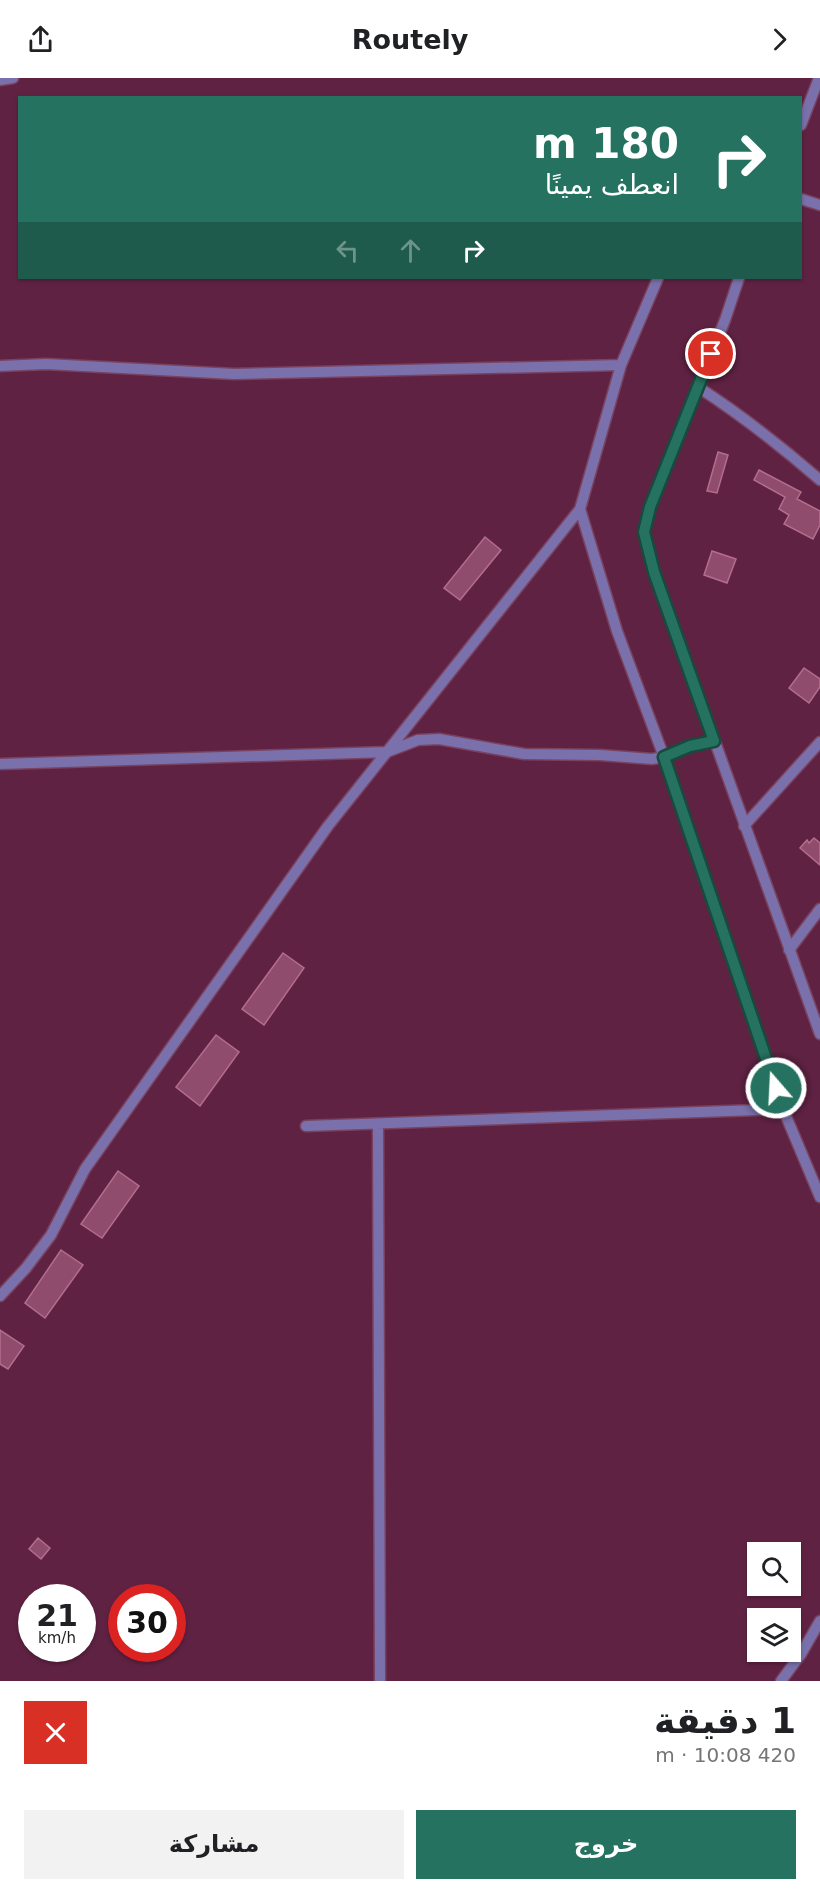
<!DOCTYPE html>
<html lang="ar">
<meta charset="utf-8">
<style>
body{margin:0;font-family:"DejaVu Sans","Noto Sans Arabic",sans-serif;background:#f2f2f2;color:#202124;direction:rtl;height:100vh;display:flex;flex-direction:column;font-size:22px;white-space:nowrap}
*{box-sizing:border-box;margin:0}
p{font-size:20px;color:#757577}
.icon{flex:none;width:33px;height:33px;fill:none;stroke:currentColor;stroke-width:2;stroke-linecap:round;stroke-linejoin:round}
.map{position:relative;height:1603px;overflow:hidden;direction:ltr}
.side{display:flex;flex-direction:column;background:#fff;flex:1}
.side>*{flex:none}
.guide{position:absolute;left:18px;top:18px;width:784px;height:183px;border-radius:0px;box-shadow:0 2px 4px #0004;direction:rtl;background:#267260;color:#fff;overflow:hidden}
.fabs{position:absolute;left:747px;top:1464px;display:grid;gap:12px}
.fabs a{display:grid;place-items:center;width:54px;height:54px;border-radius:0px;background:#fff;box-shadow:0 2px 4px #0004;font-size:30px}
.speed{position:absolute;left:18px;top:1506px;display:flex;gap:12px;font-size:30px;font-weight:700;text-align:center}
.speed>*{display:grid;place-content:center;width:78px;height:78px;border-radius:50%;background:#fff;box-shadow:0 2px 4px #0004;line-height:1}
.speed small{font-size:15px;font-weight:400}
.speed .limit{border:9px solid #d22;background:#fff;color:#111}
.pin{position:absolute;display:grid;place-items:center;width:51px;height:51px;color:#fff;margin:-26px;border:3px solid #fff;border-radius:50%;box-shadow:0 2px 6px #0007}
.me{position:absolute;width:66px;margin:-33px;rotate:341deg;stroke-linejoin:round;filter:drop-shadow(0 0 4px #0008)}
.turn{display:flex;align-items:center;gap:21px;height:126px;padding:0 24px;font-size:27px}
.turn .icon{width:78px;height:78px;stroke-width:2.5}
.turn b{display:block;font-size:42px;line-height:51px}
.lanes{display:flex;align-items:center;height:57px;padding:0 24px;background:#0003;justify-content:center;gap:30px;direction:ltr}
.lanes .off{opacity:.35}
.round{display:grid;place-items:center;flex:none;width:63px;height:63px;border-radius:0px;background:#f2f2f2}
.summary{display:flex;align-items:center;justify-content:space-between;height:102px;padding:0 24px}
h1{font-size:36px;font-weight:600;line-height:45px}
.cta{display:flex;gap:12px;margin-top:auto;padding:12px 24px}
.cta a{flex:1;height:69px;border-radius:0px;background:#267260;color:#fff;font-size:24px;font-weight:600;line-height:69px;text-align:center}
.cta a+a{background:#f2f2f2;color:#202124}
header{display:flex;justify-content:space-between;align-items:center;height:78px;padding:0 24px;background:#fff;font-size:27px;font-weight:600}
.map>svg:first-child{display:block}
.building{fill:#8f4c6d;stroke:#b46d8e;stroke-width:1.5}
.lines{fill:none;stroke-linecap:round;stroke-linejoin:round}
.street-casing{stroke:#79425f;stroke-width:13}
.street{stroke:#7a71ac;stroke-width:10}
.route-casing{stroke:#194a3e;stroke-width:15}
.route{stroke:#267260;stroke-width:10}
</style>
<header><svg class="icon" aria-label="forward" viewBox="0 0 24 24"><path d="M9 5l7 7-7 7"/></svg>Routely<svg class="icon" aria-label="share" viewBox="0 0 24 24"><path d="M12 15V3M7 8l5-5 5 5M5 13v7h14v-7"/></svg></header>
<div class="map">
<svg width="820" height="1603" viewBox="0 0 820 1603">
<rect width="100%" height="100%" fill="#602243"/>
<path class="building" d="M718,374L728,377L717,415L707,413Z
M759,392L801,414L797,421L820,433V447L813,461L784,446L789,437L779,431L785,419L754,402Z
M485,459L501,472L460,522L444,510Z
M712,473L736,481L727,505L704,497Z
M804,590L820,601V609L809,625L789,610Z
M814,760L820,765V787L800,770L807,762L809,765Z
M283,875L304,890L264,947L242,931Z
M216,957L239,974L200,1028L176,1009Z
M118,1093L139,1108L102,1160L81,1146Z
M61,1172L83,1187L45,1240L25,1225Z
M0,1252L24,1268L8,1291L0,1286Z
M38,1460L50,1470L41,1481L29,1471Z"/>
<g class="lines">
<g class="street-casing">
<path id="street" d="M0,2L13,0
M801,47L819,0
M801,121L820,127
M658,200L621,287L580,431L617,553L664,679L783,1031L820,1119
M739,200L725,242L650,429L644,454L654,494L820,956
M0,288L46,286L234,296L621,287
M698,309C741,337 781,368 820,402
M0,686L387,674L418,662L439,661L524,676L600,677L652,681L664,679L690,668L714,663
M744,748L820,664
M789,872L820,831
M378,1047L380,1603
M306,1048L783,1031
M0,1218L26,1190L51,1157L85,1091L328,748L580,431
M781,1603L801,1576L820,1543"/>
</g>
<use href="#street" class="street"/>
</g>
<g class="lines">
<g class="route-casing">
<path id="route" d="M711,276L650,429L644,454L654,494L714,663L690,668L664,679L776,1010"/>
</g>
<use href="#route" class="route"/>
</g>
</svg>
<div class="fabs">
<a><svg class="icon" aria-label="search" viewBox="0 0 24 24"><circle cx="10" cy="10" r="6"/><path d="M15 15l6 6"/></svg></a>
<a><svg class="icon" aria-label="layers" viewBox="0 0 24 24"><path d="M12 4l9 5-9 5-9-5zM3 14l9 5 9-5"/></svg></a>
</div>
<div class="speed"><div>21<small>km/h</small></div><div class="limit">30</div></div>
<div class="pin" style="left:711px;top:276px;background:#d93025"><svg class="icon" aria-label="arrive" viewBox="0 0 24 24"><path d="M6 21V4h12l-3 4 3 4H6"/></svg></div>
<svg class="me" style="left:776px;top:1010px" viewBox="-20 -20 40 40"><circle r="17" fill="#267260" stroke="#fff" stroke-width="3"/><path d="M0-11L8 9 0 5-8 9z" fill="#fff"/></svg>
<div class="guide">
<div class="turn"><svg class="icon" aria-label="right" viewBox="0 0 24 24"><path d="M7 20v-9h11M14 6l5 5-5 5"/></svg><div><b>180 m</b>انعطف يمينًا</div></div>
<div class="lanes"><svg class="icon off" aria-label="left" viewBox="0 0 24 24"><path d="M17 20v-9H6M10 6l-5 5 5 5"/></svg><svg class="icon off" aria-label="ahead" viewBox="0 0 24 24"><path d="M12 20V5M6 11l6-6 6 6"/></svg><svg class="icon" aria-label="right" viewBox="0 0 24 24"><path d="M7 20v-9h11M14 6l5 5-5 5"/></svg></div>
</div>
</div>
<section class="side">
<div class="summary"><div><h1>1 دقيقة</h1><p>420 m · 10:08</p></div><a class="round" style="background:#d93025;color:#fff"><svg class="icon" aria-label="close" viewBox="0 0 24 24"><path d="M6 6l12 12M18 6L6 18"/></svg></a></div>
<div class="cta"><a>خروج</a><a>مشاركة</a></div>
</section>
